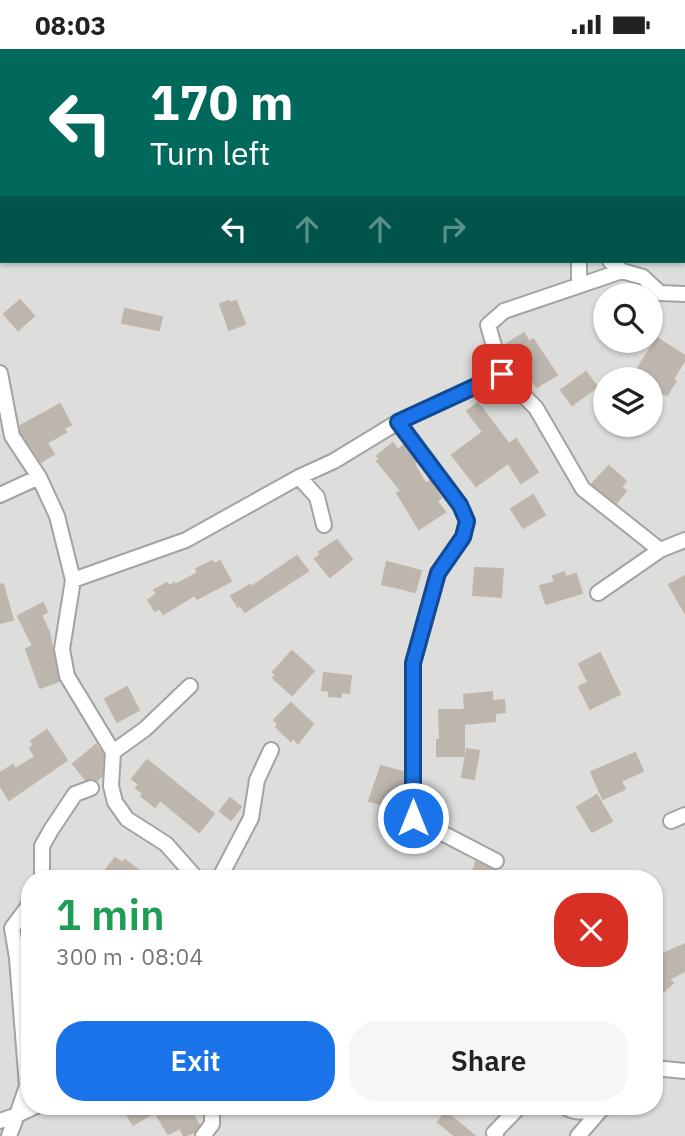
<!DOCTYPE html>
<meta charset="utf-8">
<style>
body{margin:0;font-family:"IBM Plex Sans",sans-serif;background:#f6f6f6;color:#222;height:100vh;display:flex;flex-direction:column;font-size:26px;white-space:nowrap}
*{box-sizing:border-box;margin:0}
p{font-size:23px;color:#767676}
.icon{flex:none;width:38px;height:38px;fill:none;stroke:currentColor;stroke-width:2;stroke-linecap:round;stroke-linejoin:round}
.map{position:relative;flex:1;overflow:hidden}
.panel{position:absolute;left:21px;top:821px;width:642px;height:245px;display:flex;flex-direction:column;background:#fff;border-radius:28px;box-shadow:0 2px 5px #0004}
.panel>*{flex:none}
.top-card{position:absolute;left:0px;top:0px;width:686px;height:214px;box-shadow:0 2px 5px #0004;background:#00695c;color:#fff;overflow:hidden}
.fabs{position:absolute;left:593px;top:234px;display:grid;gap:14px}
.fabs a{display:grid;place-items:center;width:70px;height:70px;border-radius:50%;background:#fff;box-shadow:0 2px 5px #0004;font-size:35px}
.pin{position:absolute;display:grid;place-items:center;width:60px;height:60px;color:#fff;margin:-30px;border-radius:14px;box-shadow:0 4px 10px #0006}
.me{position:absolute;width:77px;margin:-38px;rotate:0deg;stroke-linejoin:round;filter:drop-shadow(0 0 5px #0008)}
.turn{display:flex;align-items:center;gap:24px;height:147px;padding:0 35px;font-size:32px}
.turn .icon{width:91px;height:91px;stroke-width:2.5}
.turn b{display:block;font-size:49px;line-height:60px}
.lanes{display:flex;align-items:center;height:66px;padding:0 35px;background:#0003;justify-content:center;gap:35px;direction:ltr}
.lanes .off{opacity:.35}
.round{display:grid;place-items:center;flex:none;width:74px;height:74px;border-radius:28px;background:#f6f6f6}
.headline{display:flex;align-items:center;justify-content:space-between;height:119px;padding:0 35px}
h1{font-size:42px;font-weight:600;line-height:52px;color:#1e9e55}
.action{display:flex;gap:14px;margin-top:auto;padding:14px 35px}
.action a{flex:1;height:80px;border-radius:28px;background:#1a73e8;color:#fff;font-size:28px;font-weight:600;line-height:80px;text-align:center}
.action a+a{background:#f6f6f6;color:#222}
.status{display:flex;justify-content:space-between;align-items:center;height:49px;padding:0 35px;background:#fff;direction:ltr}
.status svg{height:19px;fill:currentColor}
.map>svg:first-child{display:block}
.residential{fill:#dddddc;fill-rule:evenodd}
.building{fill:#bcb6af;stroke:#c0b6aa;stroke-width:2}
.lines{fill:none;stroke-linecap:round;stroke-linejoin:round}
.minor-casing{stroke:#a3a3a3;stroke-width:18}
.minor{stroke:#fff;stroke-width:14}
.route-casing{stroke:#114b97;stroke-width:18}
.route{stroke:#1a73e8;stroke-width:12}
</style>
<div class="status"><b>08:03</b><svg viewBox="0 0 49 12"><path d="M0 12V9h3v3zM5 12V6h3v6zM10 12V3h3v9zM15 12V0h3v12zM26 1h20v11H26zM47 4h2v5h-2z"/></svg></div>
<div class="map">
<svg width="685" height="1087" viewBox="0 0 685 1087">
<rect width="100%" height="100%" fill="#efede7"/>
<path class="residential" d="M0,0H685V1087H0ZM2,2H684V212H2ZM606,247H651V292H606ZM606,331H651V376H606ZM30,830H654V1057H30Z"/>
<path class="building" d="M20,251L34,267L18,281L4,265Z
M229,252L230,254L236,252L245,275L229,281L220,255Z
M125,260L162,268L159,281L122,274Z
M524,284L529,293L533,290L557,326L537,338L523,319L520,321L505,296Z
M657,289L685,307V311L673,330L676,332L667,346L663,344L651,359V331H642L634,325Z
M586,323L597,338L572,356L561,341Z
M478,354L509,395L516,390L538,423L521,434L508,414L476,437L452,406L483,383L467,362Z
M60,355L71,376L64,379L66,383L47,394L54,405L41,413L21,383L20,377Z
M393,394L398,401L403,397L416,413L414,415L426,435L430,432L441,449L437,452L445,463L419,480L397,444L401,442L377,412L380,410L377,407Z
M609,417L626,432L621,438L626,442L616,454L592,435Z
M533,446L545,466L523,479L511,460Z
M337,491L352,510L330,528L315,510L321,505L319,503Z
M297,507L308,522L245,563L240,556L238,558L231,547L250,536L251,538Z
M212,512L214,515L220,512L231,532L197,550L195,546L163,565L160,559L155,562L148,551L157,545L154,541L167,534L169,537L174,534L175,536L198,524L196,520Z
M387,513L421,522L415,543L382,535Z
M475,519L503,520L501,548L473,546Z
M564,523L566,528L576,525L582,544L546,555L540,537L555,533L553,527Z
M685,527V564L669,536Z
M3,535L13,571L0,574V536Z
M43,554L47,563L41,566L49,583L59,632L40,639L26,600L33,597L18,567Z
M292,602L314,622L292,646L273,629L276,626L273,623Z
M600,604L620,645L590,660L579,638L588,633L579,615Z
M324,624L351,627L349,644L341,643V648L329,647V642L322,641Z
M127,638L139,661L117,673L105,650Z
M492,643V652L504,651L505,663L495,664V672L464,675V707H437V691H440L439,661H465L464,646Z
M291,654L313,675L298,694L293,689L291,692L276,678L278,675L274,671Z
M47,681L67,711L9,751L0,736V724L13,716L15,720L35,708L30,699L34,696L31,692Z
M96,696L103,705L102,727L97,731H86L73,715Z
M467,700L479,702L474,730L462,728Z
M635,704L643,722L621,732L625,740L603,750L591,723Z
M147,711L214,765L199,783L160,751L155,758L141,747L143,744L136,739L139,735L132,730Z
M381,717L403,723V742L399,760L369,752Z
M597,746L612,772L592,783L577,758Z
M230,749L241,758L231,771L220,762Z
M115,809L123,814L125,811L150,830H99Z
M476,813L494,821L490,830H470Z
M685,895V922L669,930L673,934L654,951V909Z
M122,1057H202V1058L192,1064L199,1076L195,1083L184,1087L180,1079L168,1085L155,1063L133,1076Z
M446,1063L475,1087H455L438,1073Z"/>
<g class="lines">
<g class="minor-casing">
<path id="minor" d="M119,0V2
M260,0L261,2
M564,0V2
M302,2L303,0
M579,212V236
M610,212L622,222L643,228L660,244L685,245
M622,222L504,262L488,276L502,325L536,359L583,440L660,501
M0,324L12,387L39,428L57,467L73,531L62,600L67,627L113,703L111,737L115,753L127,770L166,795L197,830
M398,373L460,456L467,472L463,488L438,524L413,614V769L496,812
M299,428L317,448L324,476
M0,446L39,428
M73,531L186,491L299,428L334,412L398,373L502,325
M598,544L660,501L685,491
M113,703L145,680L190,637
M671,772L685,766
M42,830V797L51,781L75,745L91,739
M219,830L251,769L257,731L271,701
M654,1019L685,1022
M563,1057C576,1065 586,1064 599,1057
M0,1072L17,1066L27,1037L17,909L12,879L30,855
M9,1087L17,1066L36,1057
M203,1087L212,1075V1057
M496,1087L494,1084L520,1057
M578,1087L604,1057"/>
</g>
<use href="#minor" class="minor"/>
</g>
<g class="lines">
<g class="route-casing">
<path id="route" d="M413,769V614L438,524L463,488L467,472L460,456L398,373L502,325"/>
</g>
<use href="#route" class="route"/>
</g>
</svg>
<div class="fabs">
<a><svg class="icon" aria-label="search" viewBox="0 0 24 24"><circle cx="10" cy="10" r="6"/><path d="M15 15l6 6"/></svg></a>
<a><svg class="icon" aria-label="layers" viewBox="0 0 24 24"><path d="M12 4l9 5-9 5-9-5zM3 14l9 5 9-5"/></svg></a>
</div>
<div class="pin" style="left:502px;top:325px;background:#d93025"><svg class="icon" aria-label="arrive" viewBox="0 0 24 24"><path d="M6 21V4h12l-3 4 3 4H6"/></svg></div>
<svg class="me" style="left:413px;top:769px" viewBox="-20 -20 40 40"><circle r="17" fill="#1a73e8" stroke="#fff" stroke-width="3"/><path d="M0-11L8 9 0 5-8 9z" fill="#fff"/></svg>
<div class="top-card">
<div class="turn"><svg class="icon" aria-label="left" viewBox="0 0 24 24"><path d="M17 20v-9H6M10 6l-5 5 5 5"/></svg><div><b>170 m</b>Turn left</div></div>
<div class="lanes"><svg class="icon" aria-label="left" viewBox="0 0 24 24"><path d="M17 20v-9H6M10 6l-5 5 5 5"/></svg><svg class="icon off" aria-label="ahead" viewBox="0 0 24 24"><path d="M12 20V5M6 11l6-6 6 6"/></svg><svg class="icon off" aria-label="ahead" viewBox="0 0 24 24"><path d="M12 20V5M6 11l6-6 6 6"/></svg><svg class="icon off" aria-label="right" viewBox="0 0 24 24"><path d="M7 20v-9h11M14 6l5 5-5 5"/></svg></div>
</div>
<section class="panel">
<div class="headline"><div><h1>1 min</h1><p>300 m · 08:04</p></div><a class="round" style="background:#d93025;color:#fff"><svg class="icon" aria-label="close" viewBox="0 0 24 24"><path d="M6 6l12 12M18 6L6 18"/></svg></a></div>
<div class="action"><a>Exit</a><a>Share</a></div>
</section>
</div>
